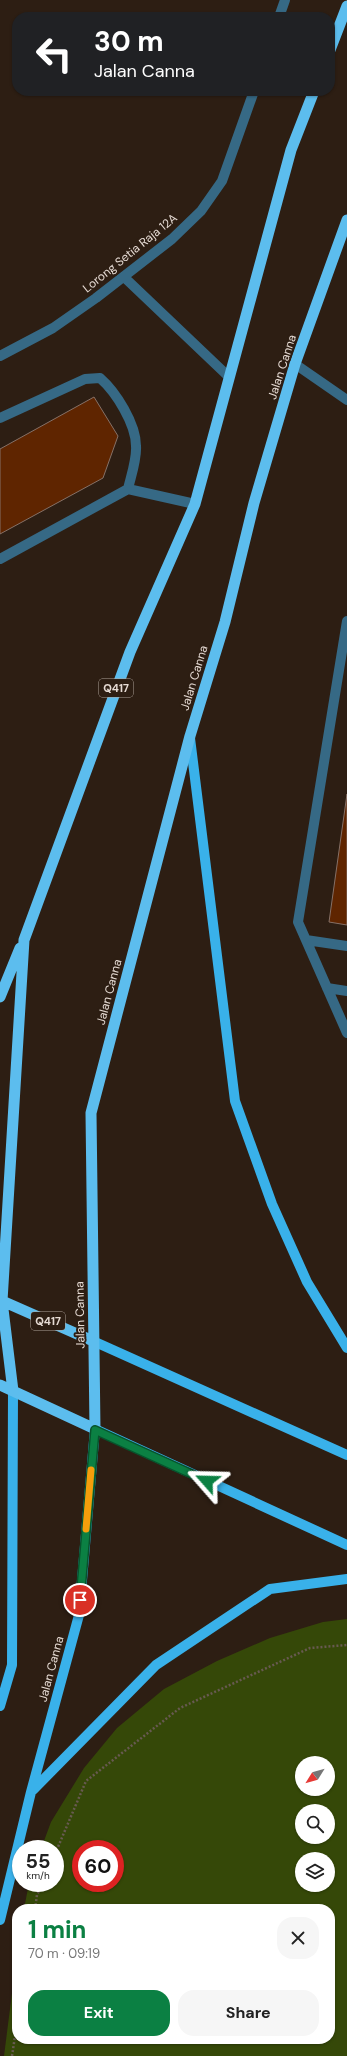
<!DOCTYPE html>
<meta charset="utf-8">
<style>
body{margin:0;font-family:"DM Sans",sans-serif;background:#f6f6f6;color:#222;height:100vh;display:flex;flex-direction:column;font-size:15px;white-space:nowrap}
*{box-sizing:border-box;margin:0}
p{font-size:13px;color:#767676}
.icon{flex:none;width:22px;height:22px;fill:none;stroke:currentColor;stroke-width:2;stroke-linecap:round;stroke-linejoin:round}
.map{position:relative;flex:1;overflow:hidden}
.sheet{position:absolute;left:12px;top:1904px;width:323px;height:140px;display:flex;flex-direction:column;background:#fff;border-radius:16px;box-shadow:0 1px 3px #0004}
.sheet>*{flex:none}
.top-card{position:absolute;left:12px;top:12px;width:323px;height:84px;border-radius:16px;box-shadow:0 1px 3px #0004;background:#202124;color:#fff;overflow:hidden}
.needle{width:26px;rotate:233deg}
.controls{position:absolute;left:295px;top:1756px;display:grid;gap:8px}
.controls a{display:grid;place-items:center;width:40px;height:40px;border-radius:50%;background:#fff;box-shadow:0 1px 3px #0004;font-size:20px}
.speed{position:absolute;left:12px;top:1840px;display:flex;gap:8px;font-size:20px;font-weight:700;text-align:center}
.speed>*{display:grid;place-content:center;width:52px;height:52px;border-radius:50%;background:#fff;box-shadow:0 1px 3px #0004;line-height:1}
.speed small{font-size:10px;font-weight:400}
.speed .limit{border:6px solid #d22;background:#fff;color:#111}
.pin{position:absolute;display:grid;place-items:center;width:34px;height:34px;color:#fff;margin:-17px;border:2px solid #fff;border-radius:50%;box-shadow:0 1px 4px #0007}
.me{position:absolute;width:44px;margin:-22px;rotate:295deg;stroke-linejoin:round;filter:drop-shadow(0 0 3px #0008)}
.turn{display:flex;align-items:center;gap:14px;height:84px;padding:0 16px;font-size:18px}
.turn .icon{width:52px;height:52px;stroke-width:2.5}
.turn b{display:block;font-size:28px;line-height:34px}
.round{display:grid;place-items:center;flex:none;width:42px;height:42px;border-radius:16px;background:#f6f6f6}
.overview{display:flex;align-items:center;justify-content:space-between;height:68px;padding:0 16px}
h1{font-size:24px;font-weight:700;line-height:30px;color:#0b8043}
.action{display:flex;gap:8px;margin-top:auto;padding:8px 16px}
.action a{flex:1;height:46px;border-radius:16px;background:#0b8043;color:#fff;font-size:16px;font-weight:700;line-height:46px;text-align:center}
.action a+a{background:#f6f6f6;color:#222}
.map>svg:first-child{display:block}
.green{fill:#354808;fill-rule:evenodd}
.building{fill:#5f2500;stroke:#867167}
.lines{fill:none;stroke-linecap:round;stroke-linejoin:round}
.path{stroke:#685a51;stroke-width:2.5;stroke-dasharray:2 2;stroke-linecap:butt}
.service{stroke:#366985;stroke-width:10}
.minor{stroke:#366985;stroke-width:10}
.primary{stroke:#39b1ea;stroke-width:10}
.trunk{stroke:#5cbdee;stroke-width:11}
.route-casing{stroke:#07532c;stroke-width:10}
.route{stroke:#0b8043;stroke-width:7}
.slow{stroke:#f59e0b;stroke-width:7}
.labels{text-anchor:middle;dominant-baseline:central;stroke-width:4;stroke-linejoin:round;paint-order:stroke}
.shield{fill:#2d1e13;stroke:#aea29a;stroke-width:1}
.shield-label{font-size:11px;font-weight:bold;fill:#e6dbd4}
.street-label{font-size:12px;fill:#e6dbd4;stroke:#2d1e13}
</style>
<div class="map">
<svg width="347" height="2056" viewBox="0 0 347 2056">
<rect width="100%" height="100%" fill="#2d1e13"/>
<path class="green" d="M347,1619V2056H4L17,1954V2039H330V1909H24L29,1883H55V1849H41L51,1822L84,1768L117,1728L164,1689L217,1661L270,1638L323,1622ZM302,1763H328V1789H302ZM302,1811H328V1837H302ZM81,1849H115V1883H81ZM302,1859H328V1885H302Z"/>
<path class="building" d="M94,397L118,436L103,478L0,534V449Z
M347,794V925L329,922Z"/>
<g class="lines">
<path class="path" d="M55,1854L86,1781L180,1708L310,1648L347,1645
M35,1909L37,1895L43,1883
M12,2056L17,2023"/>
<path class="service" d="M0,418L85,379L100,378C116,392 136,424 136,446C137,459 131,476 128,489
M0,559L128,489L195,504
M347,621L298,922L347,1033
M306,940L347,946
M327,988L347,991"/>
<path class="minor" d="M279,17L285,0
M124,277L229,377
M0,356L53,328L96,298L172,239L201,211L222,181L254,91
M295,364L347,400"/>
<path class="primary" d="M190,738L235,1101L272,1204L307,1282L347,1348
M93,1341L347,1455
M0,1706L12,1665L13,1391
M33,1790L156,1665L270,1589L347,1579
M0,1920L31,1792L79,1615L95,1429L347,1545"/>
<path class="trunk" d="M330,50L347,6
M0,997L20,948
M0,1300L93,1341
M0,1385L95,1429L91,1113L190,736L225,622L254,503L295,364L347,220
M13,1391L2,1301L24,940L130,652L195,504L291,150L314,91"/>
</g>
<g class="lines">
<g class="route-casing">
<path id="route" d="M80,1600L95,1430L207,1481"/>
</g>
<use href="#route" class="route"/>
<path class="slow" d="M86,1529L91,1470"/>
</g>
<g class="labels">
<g class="shield">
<rect x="99" y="679" width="34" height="18" rx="3"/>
<rect x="31" y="1312" width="34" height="18" rx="3"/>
</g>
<g class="shield-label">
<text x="116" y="688">Q417</text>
<text x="48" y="1321">Q417</text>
</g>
<g class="street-label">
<text transform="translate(130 253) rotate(-39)">Lorong Setia Raja 12A</text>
<text transform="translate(282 367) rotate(-72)">Jalan Canna</text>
<text transform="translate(194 678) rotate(-73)">Jalan Canna</text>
<text transform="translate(109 992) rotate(-75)">Jalan Canna</text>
<text transform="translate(80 1315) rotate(-91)">Jalan Canna</text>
<text transform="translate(51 1669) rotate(-75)">Jalan Canna</text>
</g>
</g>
</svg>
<div class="controls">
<a><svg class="needle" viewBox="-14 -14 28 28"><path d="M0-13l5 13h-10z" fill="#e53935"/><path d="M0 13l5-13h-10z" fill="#767676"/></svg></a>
<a><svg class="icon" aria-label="search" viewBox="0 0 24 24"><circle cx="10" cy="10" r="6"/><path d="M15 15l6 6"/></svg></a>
<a><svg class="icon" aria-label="layers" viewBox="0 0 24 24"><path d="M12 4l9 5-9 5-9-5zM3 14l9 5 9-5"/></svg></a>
</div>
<div class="speed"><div>55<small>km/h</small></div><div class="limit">60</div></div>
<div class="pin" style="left:80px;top:1600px;background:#d93025"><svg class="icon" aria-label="arrive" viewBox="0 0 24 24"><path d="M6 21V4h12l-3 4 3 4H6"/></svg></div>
<svg class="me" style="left:207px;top:1481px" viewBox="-20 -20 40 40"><path d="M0-17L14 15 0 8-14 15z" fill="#0b8043" stroke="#fff" stroke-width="4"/></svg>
<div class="top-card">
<div class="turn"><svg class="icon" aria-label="left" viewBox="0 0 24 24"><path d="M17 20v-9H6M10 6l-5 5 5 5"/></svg><div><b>30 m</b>Jalan Canna</div></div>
</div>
<section class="sheet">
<div class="overview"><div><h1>1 min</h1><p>70 m · 09:19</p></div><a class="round"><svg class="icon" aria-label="close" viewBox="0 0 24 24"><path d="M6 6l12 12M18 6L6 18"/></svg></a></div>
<div class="action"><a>Exit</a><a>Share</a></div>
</section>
</div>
